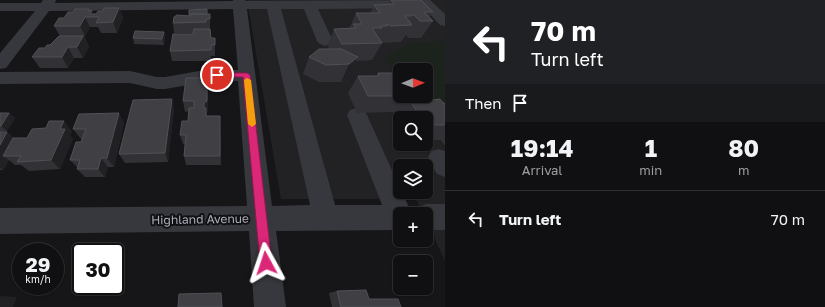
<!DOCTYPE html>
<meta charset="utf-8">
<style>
body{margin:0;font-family:"Golos Text",sans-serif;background:#1e1e20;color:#f1f3f6;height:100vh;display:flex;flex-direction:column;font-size:15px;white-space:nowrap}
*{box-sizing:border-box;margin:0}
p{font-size:13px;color:#9c9d9f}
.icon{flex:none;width:22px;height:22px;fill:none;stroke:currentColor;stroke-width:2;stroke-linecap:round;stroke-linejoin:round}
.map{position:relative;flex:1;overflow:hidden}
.side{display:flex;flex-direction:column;background:#101012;width:380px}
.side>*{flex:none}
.guide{background:#202124;color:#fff;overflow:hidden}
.needle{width:26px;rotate:89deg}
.controls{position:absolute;left:393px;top:63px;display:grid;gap:8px}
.controls a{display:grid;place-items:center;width:40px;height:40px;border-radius:6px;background:#101012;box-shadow:0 1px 3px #0004,0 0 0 1px #303032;font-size:20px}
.speed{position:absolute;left:12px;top:243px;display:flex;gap:8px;font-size:20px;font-weight:700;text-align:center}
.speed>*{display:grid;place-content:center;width:52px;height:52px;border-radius:50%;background:#101012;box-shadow:0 1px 3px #0004,0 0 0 1px #303032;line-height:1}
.speed small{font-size:10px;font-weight:400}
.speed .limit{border:2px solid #111;border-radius:6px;background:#fff;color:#111}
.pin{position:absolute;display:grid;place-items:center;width:34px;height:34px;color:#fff;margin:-17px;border:2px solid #fff;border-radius:50%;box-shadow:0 1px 4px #0007}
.me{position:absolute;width:44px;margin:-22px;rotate:355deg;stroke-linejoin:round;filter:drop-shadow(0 0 3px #0008)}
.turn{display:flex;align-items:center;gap:14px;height:84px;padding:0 20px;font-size:18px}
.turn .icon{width:52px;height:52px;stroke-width:2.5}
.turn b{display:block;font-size:28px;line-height:34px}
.then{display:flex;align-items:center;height:38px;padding:0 20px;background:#0003;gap:8px;font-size:15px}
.eta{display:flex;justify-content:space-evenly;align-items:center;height:68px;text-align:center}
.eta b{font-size:24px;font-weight:700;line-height:28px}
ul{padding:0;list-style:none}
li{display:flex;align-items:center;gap:12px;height:56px;padding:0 20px;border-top:1px solid #303032}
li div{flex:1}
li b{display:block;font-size:15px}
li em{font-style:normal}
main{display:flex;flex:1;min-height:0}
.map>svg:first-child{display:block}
.built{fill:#222225;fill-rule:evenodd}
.green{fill:#1c231d}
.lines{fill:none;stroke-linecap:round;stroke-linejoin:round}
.minor{fill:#37383d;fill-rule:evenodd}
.wall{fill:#323236}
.shaded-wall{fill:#212124}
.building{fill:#3f3f44;stroke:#4f5156}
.route{fill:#db2777;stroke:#8e194d}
.slow{fill:#f59e0b}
.labels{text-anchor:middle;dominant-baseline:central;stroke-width:4;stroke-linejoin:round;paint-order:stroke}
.street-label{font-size:12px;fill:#a8adb8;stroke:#111113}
</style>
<main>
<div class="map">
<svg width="445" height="307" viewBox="0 0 445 307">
<rect width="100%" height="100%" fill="#161618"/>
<path class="built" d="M247,0H445V261L426,220V214H423L416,199H281ZM400,70H426V96H400ZM400,118H426V144H400ZM400,166H426V192H400Z"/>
<path class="green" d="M445,41V110L426,96V70L392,69L385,58C404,41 421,42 445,41Z"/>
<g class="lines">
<path class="minor" d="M43,0H56L55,3L233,1V0H245L246,1L430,0L445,14V26L440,25L424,8L318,9L333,41L330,44L325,46L320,44L317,41L304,9H281L335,205H382L347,115L350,110L357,108L364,110L367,115L400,188V192H402L412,214H400V230L276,231L286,307H254L249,231L0,234V208L247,206L238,81L205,82L165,89H157L130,83L0,84V72L130,71L157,77H165L205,70H238L233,9L49,11L6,68L0,69V53L35,11H0V3H41ZM247,9H267L310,205L272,206Z
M439,149L445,151V177L437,174L428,158L431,151Z
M426,204H445V230H426V214H414L417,208Z"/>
</g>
<path class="wall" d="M391,0L433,12L429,17L433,21L421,38H408L406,35L401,42L382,43L372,60L356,61L349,74L341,82H319L303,74L309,57L329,49L328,46L334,29H349L356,13H370L374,5L389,4Z
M119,8L123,18L117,33H101L98,27H90L85,36H84L89,47L83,58H74L68,68H40L32,57L50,45L60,36L54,26L64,18L73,12L89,9L90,10H92L93,14H96L103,11Z
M207,14L210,15V30L211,38H215V56H211V61H172L170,51L193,33H174L173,23L189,16V15Z
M164,32L165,37L164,45L134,44L133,38Z
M400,65L423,70H400V96H426L433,100L443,103H445V146L441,140H426V118H400V125L393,112L357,113L348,93L358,76H376L378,73H397L396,71Z
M207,78L208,111L207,112V116H220L221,165H186L184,156L185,144H183L180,135L188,121L189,111L185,112L183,101Z
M174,109L168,162L125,163L119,154Z
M0,113H9L15,118L7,131L0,132Z
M124,123L114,167H108L105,177H85L77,169V167L70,160L81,142L82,139H81L73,129Z
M72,131L70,135L73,139L60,169L29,171L21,165H15L9,160L3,170H0V132H7L14,138H27Z
M337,291L401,307H332L329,293Z"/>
<path class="shaded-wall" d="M119,8L123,18L117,33L113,22Z
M89,9L91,12L92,10L94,17H91L88,11Z
M85,17L90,27L85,36L80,26Z
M164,32L165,37L164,45L162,39Z
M83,36L89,47L83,58L77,47Z
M68,47L74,58L68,68L62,57Z
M358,57L349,74L341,82L349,64Z
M207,78L208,111L207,112V118L204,108Z
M172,99L174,109L168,162L165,153Z
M9,113L15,118L7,131L1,126Z
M119,113L124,123L114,167L107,158Z
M64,121L72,131L70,135L73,139L60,169L51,160L60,129Z
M7,132L18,142L3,156L9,160L3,170L0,168V145Z
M101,158L108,167L105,177L98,169Z
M1,296L17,297L13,307H0V297Z"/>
<path class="building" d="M391,0H421L433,12H424L433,21H420L414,15H411V16H405L412,25L391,26L386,24L387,26H381L382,28H372L382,43L342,44L334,29L356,28L353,24H362L356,13H380L374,5L394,4Z
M104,8H119L113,22L96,23L99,17H85L80,26H54L59,18H64L68,12H73L75,9H89L88,11L92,10L90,14H96L98,11H103Z
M207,9V14H191V15H189V10Z
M191,14H210V19H206V22L173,23L174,17L177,15L191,16Z
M194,29H210L211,38H215V45H211V50L170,51L173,34H193Z
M135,31L164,32L162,39L133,38Z
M59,36H83L77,47H68L62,57H32L39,48H45L47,45H50Z
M319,49H341L358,57L349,64L326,65L309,57Z
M400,65H419L423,70H403Z
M378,73H400V96H368L358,76H379Z
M186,78H207V101L204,103V108H206V116H220V156H184L186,135H180L182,121H188L189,108H194V101H183Z
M426,93H428L433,100L440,99L443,103H445V125H426V118H421L407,96H426Z
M172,99L165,153L119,154L133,100Z
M0,113H9L1,126H0Z
M119,113L107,158H101L98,169H77L80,160H70L76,142H81L86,129H73L79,114Z
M49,121H64L60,129H65L51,160L17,162L21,156H3L13,138H27L32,129L46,128Z
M0,132H7L0,145Z
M366,290L369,299H398L401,307H341L337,291Z
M221,293L222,307H178L179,294Z"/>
<path class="route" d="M215,73H247L250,75L272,263L270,267L266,269L262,267L260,263L243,77H215Z"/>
<path class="slow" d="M247,78L251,80L256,124L252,127L248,124L244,80Z"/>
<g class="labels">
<g class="street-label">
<text transform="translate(200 219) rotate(-1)">Highland Avenue</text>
</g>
</g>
</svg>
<div class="controls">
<a><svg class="needle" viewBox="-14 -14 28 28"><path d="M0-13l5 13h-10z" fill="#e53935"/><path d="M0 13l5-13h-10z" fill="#9c9d9f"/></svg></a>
<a><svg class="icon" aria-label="search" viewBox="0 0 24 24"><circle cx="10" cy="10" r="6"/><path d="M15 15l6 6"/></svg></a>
<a><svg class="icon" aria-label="layers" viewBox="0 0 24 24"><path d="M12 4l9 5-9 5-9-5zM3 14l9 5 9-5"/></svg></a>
<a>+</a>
<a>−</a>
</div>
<div class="speed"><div>29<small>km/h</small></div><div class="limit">30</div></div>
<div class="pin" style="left:217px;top:75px;background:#d93025"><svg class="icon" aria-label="arrive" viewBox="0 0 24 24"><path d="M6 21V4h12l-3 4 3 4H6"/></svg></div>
<svg class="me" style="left:266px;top:263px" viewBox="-20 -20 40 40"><path d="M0-17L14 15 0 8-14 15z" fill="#db2777" stroke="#fff" stroke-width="4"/></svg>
</div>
<section class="side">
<div class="guide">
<div class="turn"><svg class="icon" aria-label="left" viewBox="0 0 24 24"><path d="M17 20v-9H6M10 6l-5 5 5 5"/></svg><div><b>70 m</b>Turn left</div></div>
<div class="then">Then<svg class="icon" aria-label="arrive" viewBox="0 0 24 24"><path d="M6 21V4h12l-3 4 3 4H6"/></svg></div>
</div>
<div class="eta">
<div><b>19:14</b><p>Arrival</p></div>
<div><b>1</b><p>min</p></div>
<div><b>80</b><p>m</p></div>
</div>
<ul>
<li><svg class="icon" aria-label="left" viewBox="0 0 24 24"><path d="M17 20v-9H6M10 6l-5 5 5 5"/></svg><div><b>Turn left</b></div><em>70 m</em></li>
</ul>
</section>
</main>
